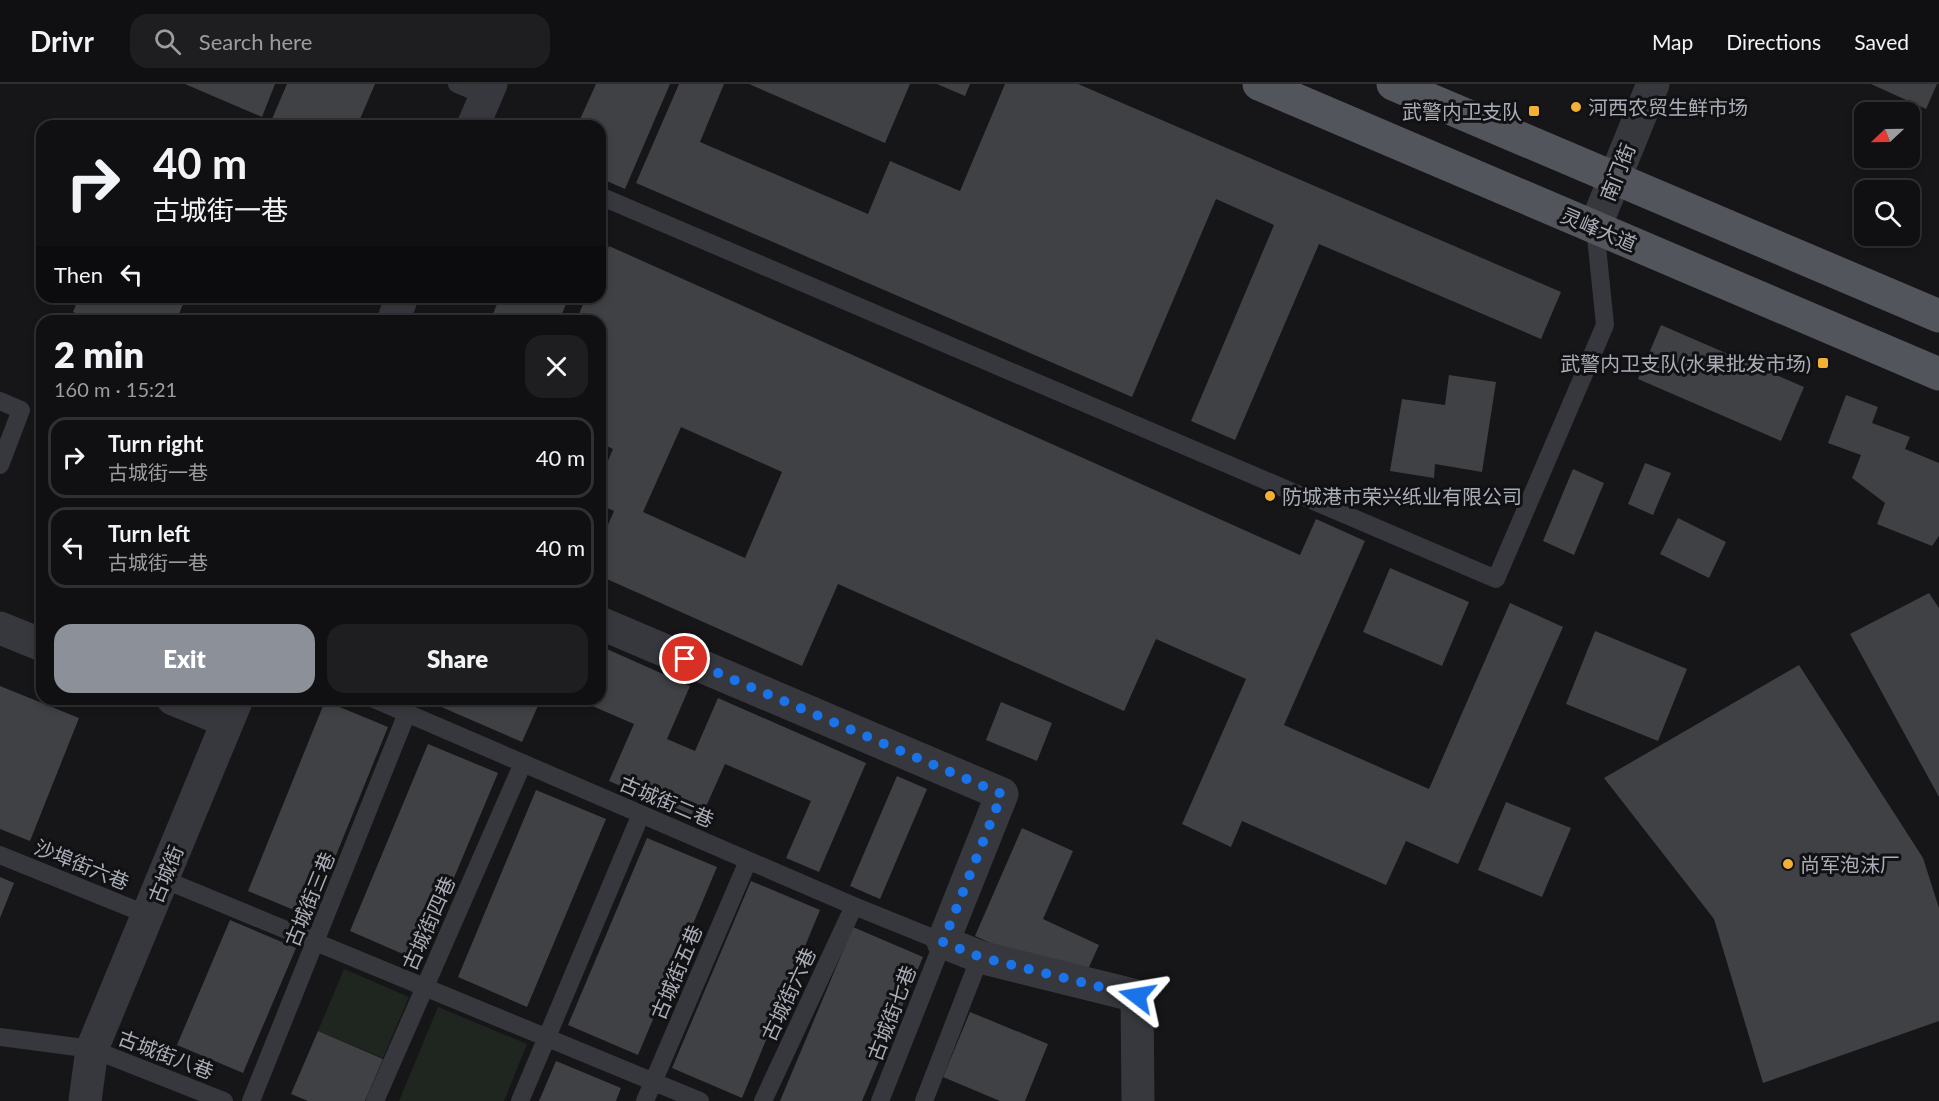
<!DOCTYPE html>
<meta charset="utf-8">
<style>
body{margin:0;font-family:Lato,"Noto Sans SC",sans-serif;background:#1e1e20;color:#f1f3f6;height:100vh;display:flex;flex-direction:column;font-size:22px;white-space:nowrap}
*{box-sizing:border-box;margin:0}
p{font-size:20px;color:#9c9d9f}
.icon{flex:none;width:33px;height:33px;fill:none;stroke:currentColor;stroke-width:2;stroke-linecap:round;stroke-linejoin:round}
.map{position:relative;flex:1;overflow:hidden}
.details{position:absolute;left:36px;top:231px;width:570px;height:390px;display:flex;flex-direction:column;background:#101012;border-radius:18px;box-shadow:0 3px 9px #0003,0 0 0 2px #303032}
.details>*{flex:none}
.guide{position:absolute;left:36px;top:36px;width:570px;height:183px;border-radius:18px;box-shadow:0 3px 9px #0003,0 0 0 2px #303032;background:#101012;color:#f1f3f6;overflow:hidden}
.needle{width:39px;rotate:248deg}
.controls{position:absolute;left:1854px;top:18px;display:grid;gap:12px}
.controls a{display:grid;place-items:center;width:66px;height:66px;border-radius:12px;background:#101012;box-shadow:0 3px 9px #0003,0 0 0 2px #303032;font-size:30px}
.pin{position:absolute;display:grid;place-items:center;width:51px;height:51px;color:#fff;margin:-26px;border:3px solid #fff;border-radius:50%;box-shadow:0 2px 6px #0007}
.me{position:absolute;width:66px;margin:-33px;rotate:284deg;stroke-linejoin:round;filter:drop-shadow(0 0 4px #0008)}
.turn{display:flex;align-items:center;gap:21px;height:126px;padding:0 18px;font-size:27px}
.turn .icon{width:78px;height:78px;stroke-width:2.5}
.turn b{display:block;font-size:42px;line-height:51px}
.then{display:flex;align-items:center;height:57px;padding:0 18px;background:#0003;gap:12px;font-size:22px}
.round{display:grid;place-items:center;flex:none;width:63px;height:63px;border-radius:18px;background:#1e1e20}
.headline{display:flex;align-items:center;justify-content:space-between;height:102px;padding:0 18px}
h1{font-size:36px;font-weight:800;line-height:45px}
.cta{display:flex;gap:12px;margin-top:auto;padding:12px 18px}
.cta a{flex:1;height:69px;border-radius:18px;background:#8c9099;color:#fff;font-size:24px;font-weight:800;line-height:69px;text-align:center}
.cta a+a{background:#1e1e20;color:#f1f3f6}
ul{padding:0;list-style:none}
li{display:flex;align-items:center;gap:18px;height:81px;margin:0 12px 9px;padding:0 6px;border:3px solid #303032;border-radius:18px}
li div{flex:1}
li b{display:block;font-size:22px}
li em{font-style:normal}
header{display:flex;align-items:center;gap:36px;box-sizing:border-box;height:84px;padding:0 30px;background:#101012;border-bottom:2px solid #303032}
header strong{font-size:28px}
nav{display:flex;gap:33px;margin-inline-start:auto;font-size:21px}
.search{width:420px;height:54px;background:#1e1e20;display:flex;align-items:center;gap:15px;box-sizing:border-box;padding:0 21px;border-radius:18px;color:#9c9d9f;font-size:22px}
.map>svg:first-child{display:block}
.green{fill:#1e261f}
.building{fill:#404145;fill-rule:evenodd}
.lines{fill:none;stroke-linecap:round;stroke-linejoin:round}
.lane{stroke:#37383d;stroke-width:18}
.street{stroke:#37383d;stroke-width:33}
.primary{stroke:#53555c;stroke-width:33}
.route{stroke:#1a73e8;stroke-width:10;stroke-dasharray:0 18}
.poi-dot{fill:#f2b134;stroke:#111113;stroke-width:2}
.labels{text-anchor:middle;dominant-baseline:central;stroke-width:6;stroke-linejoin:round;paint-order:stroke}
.poi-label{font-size:20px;fill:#a8adb8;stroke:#111113;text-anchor:start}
.street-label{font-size:20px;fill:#a8adb8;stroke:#111113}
</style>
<header>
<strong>Drivr</strong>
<div class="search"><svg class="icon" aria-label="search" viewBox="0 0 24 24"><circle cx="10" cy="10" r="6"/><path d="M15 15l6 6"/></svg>Search here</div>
<nav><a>Map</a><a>Directions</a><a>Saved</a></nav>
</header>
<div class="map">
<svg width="1939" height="1017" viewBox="0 0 1939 1017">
<rect width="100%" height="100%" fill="#161618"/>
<path class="green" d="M344,885L409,913L383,974L318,947Z
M438,923L527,960L504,1017H399Z"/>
<path class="building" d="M185,0H275L262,33Z
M287,0H375L357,42H269Z
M596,0H670L625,105L600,94V42H577Z
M679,0H724L700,58L868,130L890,77L960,107L1005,0H1078L1561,208L1541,255L1319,160L1235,356L1191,337L1274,141L1216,115L1132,313L636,99Z
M749,0H910L885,59Z
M937,0H970L965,12Z
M1871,0H1937L1926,25Z
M609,162L1300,471L1316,435L1365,457L1284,641L1429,705L1510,519L1563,543L1458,780L1406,757L1386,801L1242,737L1231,763L1182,740L1246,595L1156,555L1124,627L838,500L802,582L600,492V459L614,427L600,421V395L613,365L600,359V237H576L586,213H600V182ZM681,343L782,388L745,474L643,428Z
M79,213H186L176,237H94L73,228Z
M500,213H569L559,237H490Z
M1661,241L1804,303L1781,357L1638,295Z
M1449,291L1496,298L1482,388L1435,380L1434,394L1390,387L1402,315L1445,321Z
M1846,311L1878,323L1872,339L1910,353L1905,365L1939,379V452L1932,462L1877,440L1885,419L1852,394L1861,371L1828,359Z
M1645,379L1671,389L1653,431L1628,420Z
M1573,385L1604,399L1574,471L1543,457Z
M1678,434L1726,458L1709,494L1660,470Z
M1390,484L1469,518L1442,582L1363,548Z
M1929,509L1939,524V713L1850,550Z
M1595,547L1687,585L1658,657L1566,620Z
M600,562L690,602L667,655L695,667L718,614L866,679L819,788L786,774L811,717L725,680L700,736L609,697L634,640L576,615H600Z
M1799,581L1923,774L1939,824V937L1763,999L1714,835L1604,694Z
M0,602L79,634L30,757L0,745Z
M423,615H541L522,658Z
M325,617L388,643L311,833L248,807Z
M1001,618L1052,639L1037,677L986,656Z
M428,660L498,689L419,877L350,847Z
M897,692L927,705L880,815L850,802Z
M536,706L606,735L527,923L458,893Z
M1506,718L1571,744L1542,813L1478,786Z
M1022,744L1073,767L1043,835L1099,861L1084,894L1026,875L975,852Z
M647,754L717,783L638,971L568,941Z
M0,793L14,799L0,834Z
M751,797L820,826L742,1014L672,984Z
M230,836L296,864L243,989L177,961Z
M853,843L923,873L862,1017H780Z
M970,928L1048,960L1025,1017H1000L943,993Z
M318,947L383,975L365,1017H308L291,1010Z
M556,977L621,1004L616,1017H539Z"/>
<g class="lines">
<path class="lane" d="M457,0L486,12
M600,112L1496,495L1605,241L1595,143
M0,317L21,326L0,381
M374,615L854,822L943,858L880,1017
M0,771L148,831
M163,795L700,1017
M0,953L92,965L224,1017
M251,1017L407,629
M375,1017L523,679
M520,1017L641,730
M645,1017L748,777
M763,1017L854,822
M924,1017L980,873"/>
<path class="street" d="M473,42L491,0
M1595,143L1653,0
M393,237L402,213
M600,539L1002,710L943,858L980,873L1137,912L1138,1017
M0,544L42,561
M173,615L227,637
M85,1017L92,965L237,615"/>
<path class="primary" d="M1259,0L1939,290
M1393,0L1939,232"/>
</g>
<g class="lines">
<path class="route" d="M685,575L1002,710L943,858L980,873L1137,912"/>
</g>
<g class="poi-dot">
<circle cx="1576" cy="23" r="6"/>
<rect x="1528" y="21" width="12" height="12" rx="3"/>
<rect x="1817" y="273" width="12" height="12" rx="3"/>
<circle cx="1270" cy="412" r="6"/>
<circle cx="1788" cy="780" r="6"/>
</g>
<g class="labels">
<g class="poi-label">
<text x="1588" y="23">河西农贸生鲜市场</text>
<text x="1522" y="27" text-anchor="end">武警内卫支队</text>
<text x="1811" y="279" text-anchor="end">武警内卫支队(水果批发市场)</text>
<text x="1282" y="412">防城港市荣兴纸业有限公司</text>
<text x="1800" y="780">尚军泡沫厂</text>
</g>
<g class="street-label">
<text transform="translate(1617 88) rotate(-68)">南门街</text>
<text transform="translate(1599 145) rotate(23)">灵峰大道</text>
<text transform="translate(667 717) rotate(23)">古城街二巷</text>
<text transform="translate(82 780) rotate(22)">沙埠街六巷</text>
<text transform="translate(165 790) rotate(-68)">古城街</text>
<text transform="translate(309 815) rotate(-68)">古城街三巷</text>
<text transform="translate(428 839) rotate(-66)">古城街四巷</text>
<text transform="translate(676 888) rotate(-67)">古城街五巷</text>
<text transform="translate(788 910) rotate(-65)">古城街六巷</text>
<text transform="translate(891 929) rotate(-69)">古城街七巷</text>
<text transform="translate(166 970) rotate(21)">古城街八巷</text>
</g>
</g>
</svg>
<div class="controls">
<a><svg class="needle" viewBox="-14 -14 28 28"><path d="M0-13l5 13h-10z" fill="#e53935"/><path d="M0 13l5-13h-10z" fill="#9c9d9f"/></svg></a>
<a><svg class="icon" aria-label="search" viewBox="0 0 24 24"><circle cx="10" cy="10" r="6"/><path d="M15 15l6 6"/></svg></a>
</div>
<div class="pin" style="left:685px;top:575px;background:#d93025"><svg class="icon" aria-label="arrive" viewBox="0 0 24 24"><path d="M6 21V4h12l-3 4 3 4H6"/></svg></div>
<svg class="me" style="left:1137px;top:912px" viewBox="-20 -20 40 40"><path d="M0-17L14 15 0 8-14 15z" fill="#1a73e8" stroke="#fff" stroke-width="4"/></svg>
<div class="guide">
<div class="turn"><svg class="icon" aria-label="right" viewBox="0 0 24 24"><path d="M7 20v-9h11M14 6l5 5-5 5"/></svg><div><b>40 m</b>古城街一巷</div></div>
<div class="then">Then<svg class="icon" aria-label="left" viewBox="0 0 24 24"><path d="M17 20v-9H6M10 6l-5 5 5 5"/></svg></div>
</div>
<section class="details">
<div class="headline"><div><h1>2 min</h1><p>160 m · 15:21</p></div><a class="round"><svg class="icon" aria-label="close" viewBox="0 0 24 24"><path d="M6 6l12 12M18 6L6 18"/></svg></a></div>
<ul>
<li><svg class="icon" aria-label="right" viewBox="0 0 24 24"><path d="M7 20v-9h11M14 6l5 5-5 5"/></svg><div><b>Turn right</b><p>古城街一巷</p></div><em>40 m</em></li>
<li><svg class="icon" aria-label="left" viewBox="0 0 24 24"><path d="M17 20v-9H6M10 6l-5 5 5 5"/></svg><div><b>Turn left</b><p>古城街一巷</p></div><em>40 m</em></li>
</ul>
<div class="cta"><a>Exit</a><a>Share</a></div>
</section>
</div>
